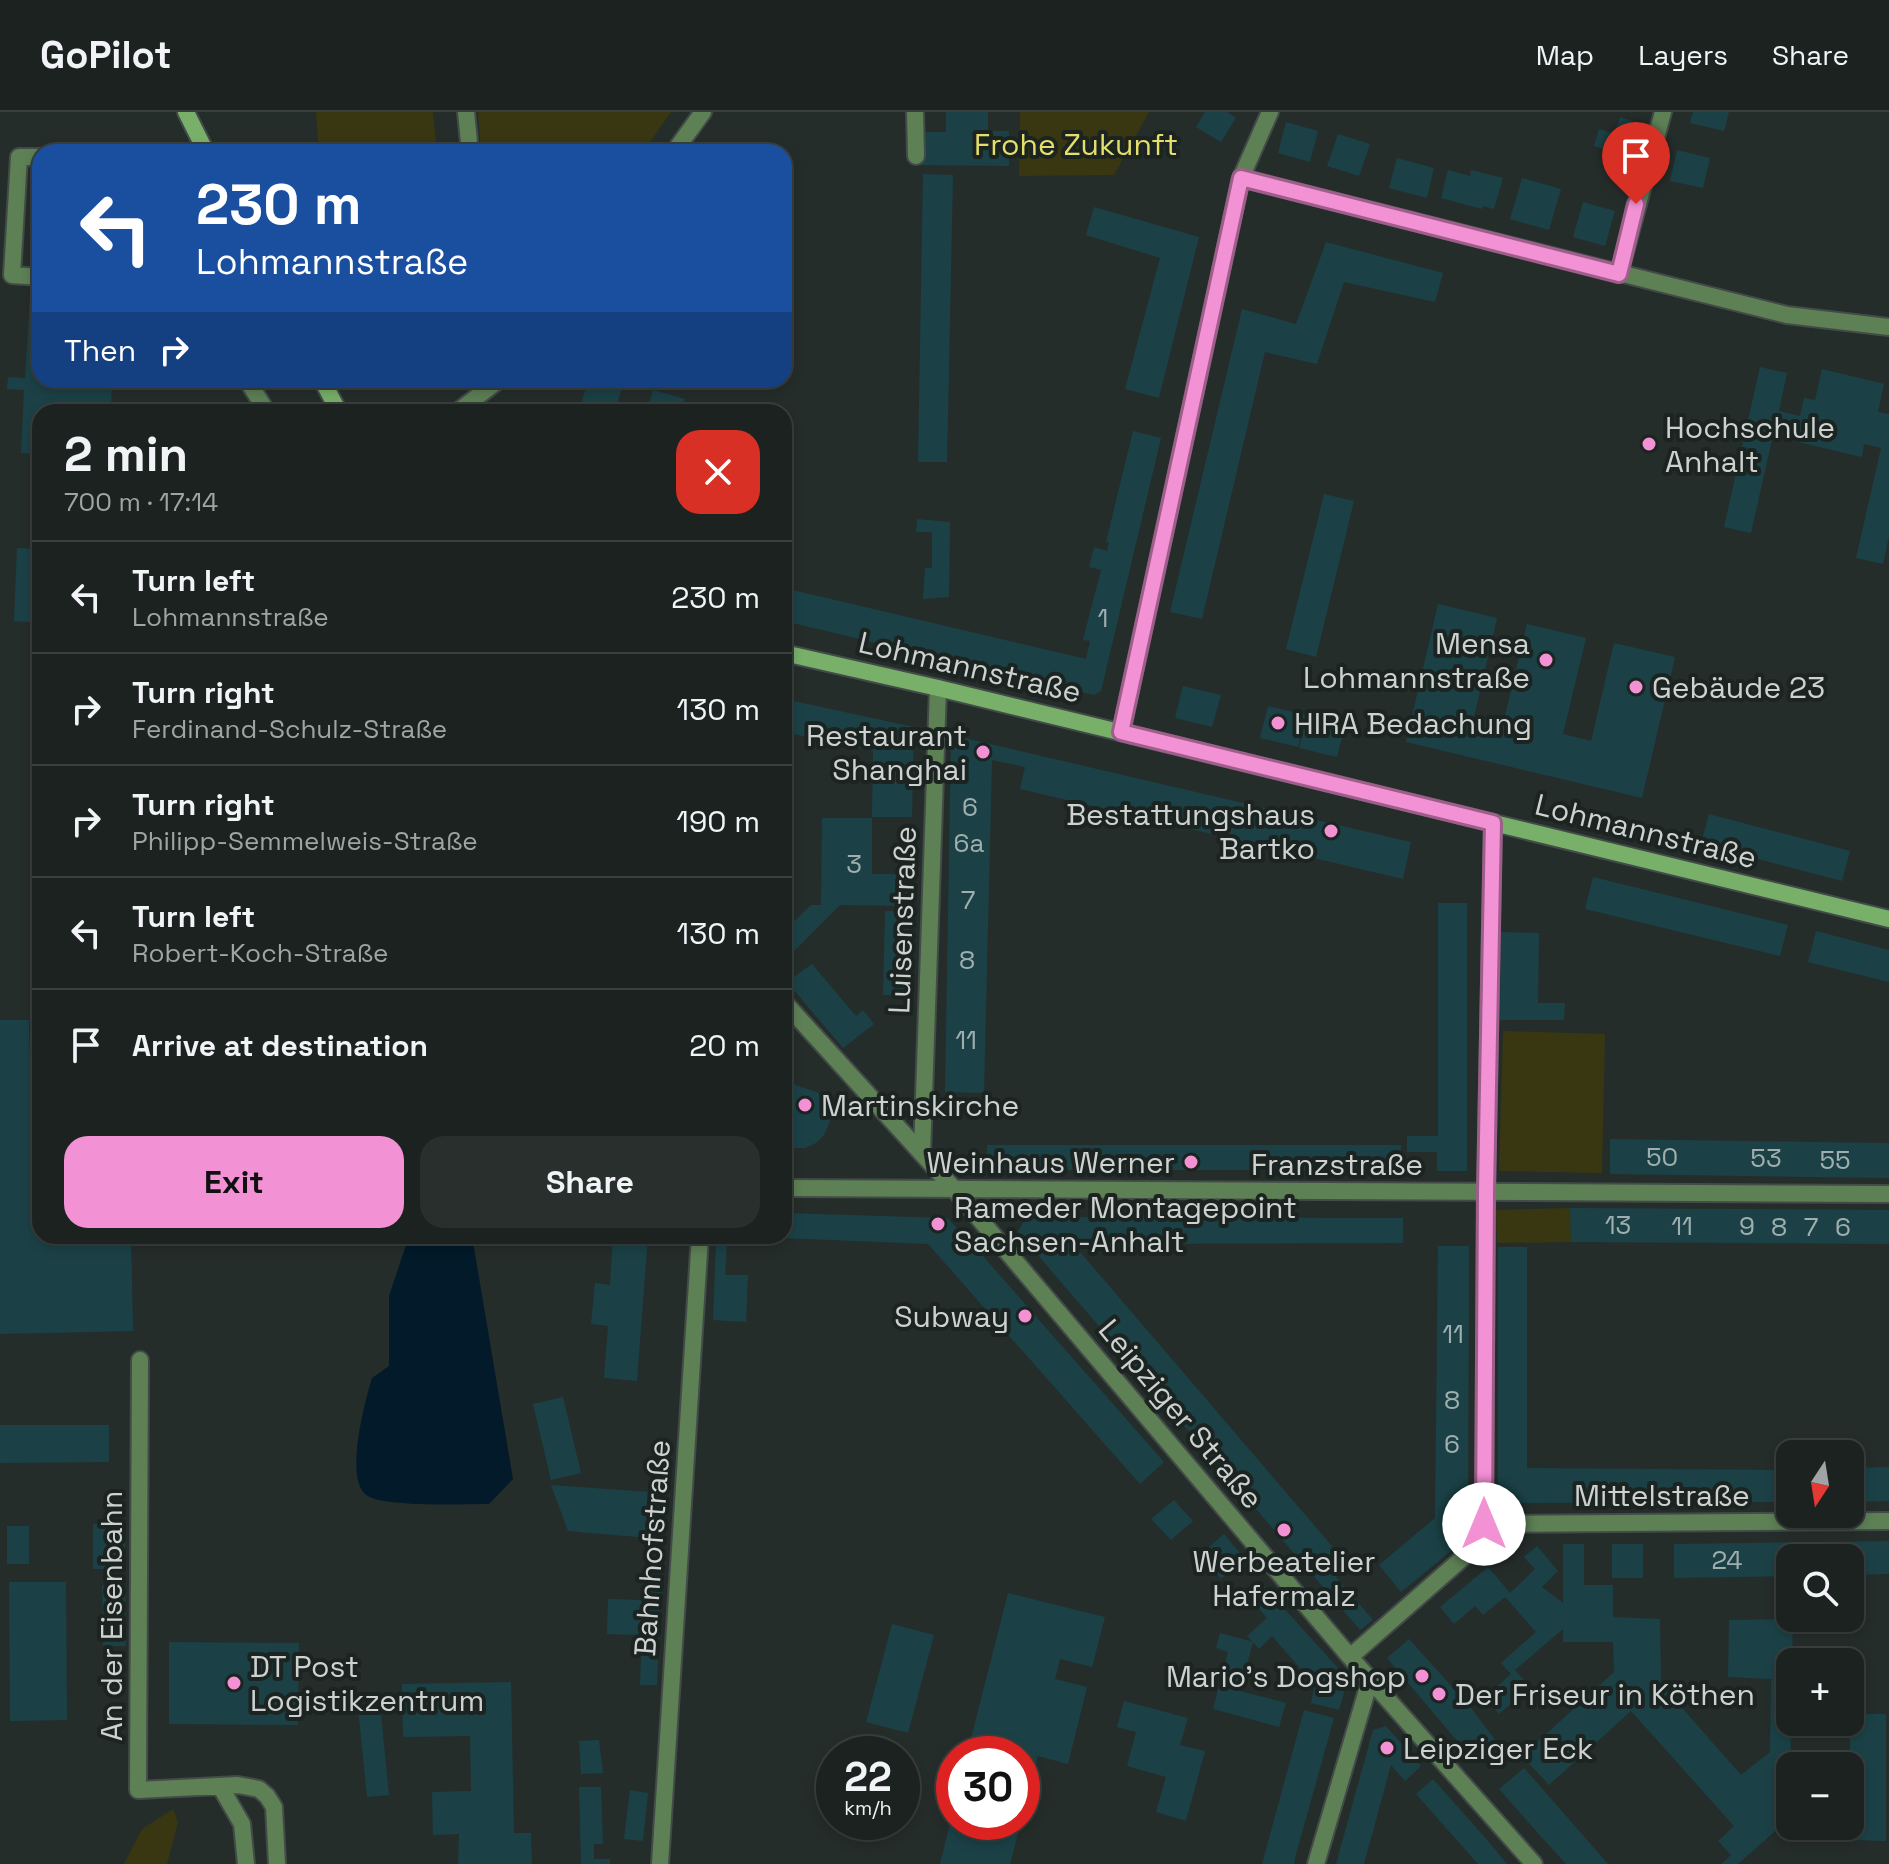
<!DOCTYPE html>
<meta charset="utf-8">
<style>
body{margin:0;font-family:"Space Grotesk",sans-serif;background:#292f2d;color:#f1f3f6;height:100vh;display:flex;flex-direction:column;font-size:30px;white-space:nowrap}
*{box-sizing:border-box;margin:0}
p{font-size:26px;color:#a0a4a5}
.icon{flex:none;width:44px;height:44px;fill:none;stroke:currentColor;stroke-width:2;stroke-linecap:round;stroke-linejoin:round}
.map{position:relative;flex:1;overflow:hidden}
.sheet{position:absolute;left:32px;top:292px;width:760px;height:840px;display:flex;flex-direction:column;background:#1c2220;border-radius:24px;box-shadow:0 4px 12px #0003,0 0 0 2px #3a3f3e}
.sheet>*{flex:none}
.guide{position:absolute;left:32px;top:32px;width:760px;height:244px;border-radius:24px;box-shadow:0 4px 12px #0003,0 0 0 2px #3a3f3e;background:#1a4fa0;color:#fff;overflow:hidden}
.needle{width:52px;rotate:192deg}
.buttons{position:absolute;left:1776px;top:1328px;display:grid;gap:16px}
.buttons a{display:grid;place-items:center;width:88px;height:88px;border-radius:16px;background:#1c2220;box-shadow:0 4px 12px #0003,0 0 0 2px #3a3f3e;font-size:40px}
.speed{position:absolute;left:816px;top:1624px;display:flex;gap:16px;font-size:40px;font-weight:700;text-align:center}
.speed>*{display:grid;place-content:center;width:104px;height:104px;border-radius:50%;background:#1c2220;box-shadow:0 4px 12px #0003,0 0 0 2px #3a3f3e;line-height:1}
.speed small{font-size:20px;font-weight:400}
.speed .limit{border:12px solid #d22;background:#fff;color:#111}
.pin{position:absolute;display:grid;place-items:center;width:68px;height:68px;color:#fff;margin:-82px -34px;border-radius:50% 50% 50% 0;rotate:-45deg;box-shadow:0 0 8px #0007}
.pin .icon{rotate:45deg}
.me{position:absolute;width:88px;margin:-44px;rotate:0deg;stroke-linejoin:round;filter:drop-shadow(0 0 6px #0008)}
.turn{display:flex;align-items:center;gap:28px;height:168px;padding:0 32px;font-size:36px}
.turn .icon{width:104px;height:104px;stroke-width:2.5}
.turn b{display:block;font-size:56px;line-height:68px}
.then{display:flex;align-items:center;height:76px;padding:0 32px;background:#0003;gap:16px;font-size:30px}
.round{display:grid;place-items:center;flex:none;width:84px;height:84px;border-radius:24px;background:#292f2d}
.headline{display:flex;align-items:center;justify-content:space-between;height:136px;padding:0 32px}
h1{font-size:48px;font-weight:800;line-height:60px}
.button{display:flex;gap:16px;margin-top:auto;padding:16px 32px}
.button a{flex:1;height:92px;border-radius:24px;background:#f391d5;color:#111;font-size:32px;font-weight:800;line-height:92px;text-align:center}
.button a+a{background:#292f2d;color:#f1f3f6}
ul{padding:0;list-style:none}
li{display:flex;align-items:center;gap:24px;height:112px;padding:0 32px;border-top:2px solid #3a3f3e}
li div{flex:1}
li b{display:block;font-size:30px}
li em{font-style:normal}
header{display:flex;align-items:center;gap:48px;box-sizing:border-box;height:112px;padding:0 40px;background:#1c2220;border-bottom:2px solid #3a3f3e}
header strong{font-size:38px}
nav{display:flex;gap:44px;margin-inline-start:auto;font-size:28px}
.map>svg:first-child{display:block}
.green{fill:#393711}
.water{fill:#021a29}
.building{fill:#1b4146}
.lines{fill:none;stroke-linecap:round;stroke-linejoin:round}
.minor-casing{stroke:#434b49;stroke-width:20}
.secondary-casing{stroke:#434b49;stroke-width:20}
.minor{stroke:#5d8055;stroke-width:16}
.secondary{stroke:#78b06a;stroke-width:16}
.route-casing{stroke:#9e5e8a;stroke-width:20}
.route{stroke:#f391d5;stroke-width:14}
.poi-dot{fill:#f391d5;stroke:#1c2421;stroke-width:3}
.labels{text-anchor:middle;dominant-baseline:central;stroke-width:8;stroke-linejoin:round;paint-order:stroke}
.number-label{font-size:26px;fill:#a0aeae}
.park-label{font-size:30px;fill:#e4de6a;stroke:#1c2421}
.poi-label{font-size:30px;fill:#cdd2d0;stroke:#1c2421;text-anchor:start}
.street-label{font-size:30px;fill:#cdd2d0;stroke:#1c2421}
</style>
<header>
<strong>GoPilot</strong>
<nav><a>Map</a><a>Layers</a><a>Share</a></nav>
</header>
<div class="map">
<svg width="1889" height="1752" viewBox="0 0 1889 1752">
<rect width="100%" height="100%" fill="#252d2b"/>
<path class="green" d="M316,0H433L437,40H319Z
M478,0H671L643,40H481Z
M1020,0H1149L1114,63L1019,64Z
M1503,919L1605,922L1602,1061L1499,1059Z
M1570,1096L1571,1130L1497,1131L1496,1098Z
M173,1697L178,1710L167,1752H124L142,1717Z"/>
<path class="water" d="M409,1124H472L513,1367L489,1392C466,1392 379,1396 365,1382C345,1364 365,1289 372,1266L389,1254V1184Z"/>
<path class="building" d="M946,0H988V19H1009V54L920,53V20H946Z
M1205,0H1227L1236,6L1221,30L1196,15Z
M1693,0H1729L1724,19L1690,11Z
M1620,5L1638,11L1628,44L1594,34L1599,17L1615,22Z
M1286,10L1318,19L1310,50L1278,41Z
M1338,22L1370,32L1359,64L1327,54Z
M1677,38L1710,46L1703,76L1670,69Z
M1397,46L1434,56L1427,86L1389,76Z
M1448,58L1470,64L1471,58L1503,66L1494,97L1483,94L1482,97L1441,86Z
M923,62L953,63L947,350H918Z
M1522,66L1561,77L1549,118L1510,107Z
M1583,90L1615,99L1605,134L1573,125Z
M1094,95L1199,125L1159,286L1125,277L1160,146L1086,123Z
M1326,130L1443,161L1435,190L1344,170L1317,252L1265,240L1202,507L1170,500L1242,197L1296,212Z
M30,183H40V268H112L111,300H40V342L21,341L24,278L7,277L8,265L25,266Z
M1760,255L1787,261L1779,299L1800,304L1804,286L1815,288L1822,257L1884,272L1878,300L1889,302V424L1883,452L1856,446L1881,336L1864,332L1862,345L1794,329L1797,319L1775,314L1751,421L1724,415Z
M588,268L624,269L618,289L647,298L653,278L685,287L682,300H579Z
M1133,319L1161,326L1101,579L1094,583L784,509V476L1086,547L1090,529L1083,528L1101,458L1089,455L1094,435L1107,439L1109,430H1106Z
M1324,382L1354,389L1316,545L1286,537Z
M917,407L950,410L949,485L923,487L925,456H932V420H916Z
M17,436L40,437V511L14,509Z
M1438,492L1497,506L1474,605L1503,612L1527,512L1586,526L1563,622L1591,629L1614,531L1675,545L1642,686L1406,630Z
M1183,574L1221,583L1212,615L1175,606Z
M784,587L914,615L912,705H872L873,639L784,620Z
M1268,594L1306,603L1298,635L1260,626Z
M1307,605L1345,614L1337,645L1299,636Z
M951,623L1411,730L1403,767L1020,677L1025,655L992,648L984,981L945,980Z
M1709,702L1850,739L1842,769L1701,732Z
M822,706H872V762H911L910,794L840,793L784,849V814L786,817L811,793H821Z
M1593,765L1788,813L1780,844L1585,797Z
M1438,791H1467V1059H1437V1040H1407V1024H1438Z
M885,799H910L908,883H883Z
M1816,819L1889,838V870L1808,850Z
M1501,820L1539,821L1538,891H1565L1564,908H1500Z
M812,852L856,904L863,898L874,912L843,936L787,870Z
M0,908H29L30,951H40V1124H131L133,1219L0,1222Z
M784,957L795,973L817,980L824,987L829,999L830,1009L824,1023L816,1031L805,1036H792L784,1033Z
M1610,1027L1889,1031V1066L1610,1062Z
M987,1033H1401L1400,1058H987Z
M1570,1096L1889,1098V1132L1571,1130Z
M784,1101L947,1106L974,1134L1164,1350L1140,1372L928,1132L784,1126Z
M1026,1105L1403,1106V1131L1075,1132V1134L1349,1454L1336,1465L1373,1508L1360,1518L1018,1120Z
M613,1124H648L637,1269L604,1266L608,1214L591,1212L595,1171L610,1173Z
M716,1130L727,1131L725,1163H748L746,1210L713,1208Z
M1438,1134H1469L1468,1425L1401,1480L1379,1453L1435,1406Z
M1498,1135H1527V1356L1790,1358V1390L1505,1391L1498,1378Z
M563,1285L581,1361L551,1368L533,1292Z
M0,1313H109V1350L0,1351Z
M1889,1355V1389L1850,1390V1356Z
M551,1373L665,1381L661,1427L568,1419Z
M1174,1388L1193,1409L1171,1428L1151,1407Z
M93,1412H125V1457H93Z
M7,1414H29V1452H7Z
M1224,1422L1244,1446L1221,1467L1200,1443Z
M1889,1429V1462L1850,1463V1446H1790V1464L1674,1466V1432Z
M1563,1432H1584V1473H1613V1505L1660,1507L1661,1572L1741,1663L1770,1640L1771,1567L1728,1565L1729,1508L1793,1507L1792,1550H1790L1791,1654L1784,1669L1790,1675V1706L1738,1752H1721L1731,1743L1718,1729L1734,1714L1631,1599L1549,1673L1522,1644L1614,1560L1613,1530H1563V1517L1515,1558L1530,1575L1499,1602L1485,1585L1511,1562L1501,1551L1536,1520L1505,1485L1483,1503L1475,1494L1454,1512L1440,1495L1488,1455L1510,1481L1535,1457L1524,1445L1537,1434L1558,1459L1542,1475L1563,1491Z
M1612,1432H1643V1466H1612Z
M643,1467L661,1468L657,1573H640L642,1523L607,1522L608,1487L642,1488Z
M9,1470H66L67,1608L10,1609Z
M1260,1470L1348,1567L1339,1598L1311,1591L1315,1573L1272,1524L1259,1537L1247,1524L1267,1506L1246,1482Z
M102,1474H125L126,1534H103Z
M1008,1481L1105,1505L1092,1555L1060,1547L1055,1567L1087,1575L1068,1652L1038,1644L1023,1701L1022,1642H967Z
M892,1512L934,1523L908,1621L866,1610Z
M1220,1521L1253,1530L1240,1579L1286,1591L1279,1615L1213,1597L1228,1540L1216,1536Z
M1409,1527L1471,1596L1496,1629L1474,1649L1387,1546Z
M169,1530L299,1531L298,1613L169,1612Z
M511,1570L514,1721H531L532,1752H458L459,1722L433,1723L432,1680L471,1679L470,1624L403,1625L402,1572Z
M1124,1589L1188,1606L1180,1633L1205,1639L1186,1709L1156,1700L1166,1665L1127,1654L1136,1620L1117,1615Z
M380,1593L389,1683L367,1685L358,1596Z
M1304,1598L1334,1606L1295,1746L1294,1752H1262Z
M1850,1602H1886V1729L1850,1728Z
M1386,1614L1421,1654L1405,1669L1391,1653L1364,1752H1336L1373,1618Z
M599,1628L603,1661L581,1662L579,1629Z
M1524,1656L1561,1698L1608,1752H1566L1536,1719L1499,1677Z
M1433,1667L1488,1729L1507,1752H1478L1416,1682Z
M579,1675H601L603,1732H594V1747H610V1752H581Z
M630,1678L648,1681L643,1729L624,1727Z
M953,1699L954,1710H1021L1010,1752H940Z"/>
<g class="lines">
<g class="minor-casing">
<path id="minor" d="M466,0L470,40
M915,0L916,44
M674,40L703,0
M40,45H19L12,163L40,165
M1241,66L1787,203L1889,215
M1619,162L1663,0
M247,268L267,300
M457,300L499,268
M1121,620L1241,66L1270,0
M784,890L955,1078L1350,1545L1534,1752
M922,1042L938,576
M784,1076L1889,1082
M140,1248L138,1678L238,1673L259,1677L267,1684L274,1695L277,1752
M1484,1412L1889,1409
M1350,1545L1474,1436L1484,1412L1486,1080L1493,711
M220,1674L242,1712L246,1752
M660,1752L700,1124
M1316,1752L1370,1568"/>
</g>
<g class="secondary-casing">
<path id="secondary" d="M186,0L206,40
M322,268L339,300
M784,541L938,576L1889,807"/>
</g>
<use href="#minor" class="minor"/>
<use href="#secondary" class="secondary"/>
</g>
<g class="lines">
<g class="route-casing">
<path id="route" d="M1484,1412L1486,1080L1493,711L1121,620L1241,66L1619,162L1636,92"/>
</g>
<use href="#route" class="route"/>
</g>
<g class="poi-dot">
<circle cx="1649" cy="332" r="8"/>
<circle cx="1546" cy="548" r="8"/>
<circle cx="1636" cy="575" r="8"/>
<circle cx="1278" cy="611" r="8"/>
<circle cx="983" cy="640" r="8"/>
<circle cx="1331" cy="719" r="8"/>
<circle cx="805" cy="993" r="8"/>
<circle cx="1191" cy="1050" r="8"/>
<circle cx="938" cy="1112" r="8"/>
<circle cx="1025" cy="1204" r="8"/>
<circle cx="1284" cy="1418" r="8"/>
<circle cx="1422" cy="1564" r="8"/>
<circle cx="234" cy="1571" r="8"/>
<circle cx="1439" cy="1582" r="8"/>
<circle cx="1387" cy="1636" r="8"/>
</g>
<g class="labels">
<g class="number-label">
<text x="1103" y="506">1</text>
<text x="970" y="695">6</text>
<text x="969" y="731">6a</text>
<text x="854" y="752">3</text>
<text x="968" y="788">7</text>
<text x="967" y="848">8</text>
<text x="966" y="928">11</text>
<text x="1662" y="1045">50</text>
<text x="1766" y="1046">53</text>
<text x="1835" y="1048">55</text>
<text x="1618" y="1113">13</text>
<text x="1682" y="1114">11</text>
<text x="1747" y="1114">9</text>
<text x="1779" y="1115">8</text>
<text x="1811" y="1115">7</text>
<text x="1843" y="1115">6</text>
<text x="1453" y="1222">11</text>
<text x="1452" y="1288">8</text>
<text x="1452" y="1332">6</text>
<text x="1727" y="1448">24</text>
</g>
<g class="park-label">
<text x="1076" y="32">Frohe Zukunft</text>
</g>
<g class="poi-label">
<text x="1665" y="315">Hochschule<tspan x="1665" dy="34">Anhalt</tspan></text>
<text x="1530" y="531" text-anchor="end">Mensa<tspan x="1530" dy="34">Lohmannstraße</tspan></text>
<text x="1652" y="575">Gebäude 23</text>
<text x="1294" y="611">HIRA Bedachung</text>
<text x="967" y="623" text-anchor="end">Restaurant<tspan x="967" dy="34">Shanghai</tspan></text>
<text x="1315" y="702" text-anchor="end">Bestattungshaus<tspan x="1315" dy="34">Bartko</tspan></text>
<text x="821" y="993">Martinskirche</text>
<text x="1175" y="1050" text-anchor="end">Weinhaus Werner</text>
<text x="954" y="1095">Rameder Montagepoint<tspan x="954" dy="34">Sachsen-Anhalt</tspan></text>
<text x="1009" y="1204" text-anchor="end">Subway</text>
<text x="1284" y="1449" text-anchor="middle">Werbeatelier<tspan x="1284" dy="34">Hafermalz</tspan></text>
<text x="250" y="1554">DT Post<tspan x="250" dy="34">Logistikzentrum</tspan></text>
<text x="1406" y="1564" text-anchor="end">Mario's Dogshop</text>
<text x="1455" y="1582">Der Friseur in Köthen</text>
<text x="1403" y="1636">Leipziger Eck</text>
</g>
<g class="street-label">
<text transform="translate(970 555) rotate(13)">Lohmannstraße</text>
<text transform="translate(1646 719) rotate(14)">Lohmannstraße</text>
<text transform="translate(902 808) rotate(-88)">Luisenstraße</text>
<text x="1337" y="1052">Franzstraße</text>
<text transform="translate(1181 1302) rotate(50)">Leipziger Straße</text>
<text x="1662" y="1383">Mittelstraße</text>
<text transform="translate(652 1436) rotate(-86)">Bahnhofstraße</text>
<text transform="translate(111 1504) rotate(-90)">An der Eisenbahn</text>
</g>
</g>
</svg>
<div class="buttons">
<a><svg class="needle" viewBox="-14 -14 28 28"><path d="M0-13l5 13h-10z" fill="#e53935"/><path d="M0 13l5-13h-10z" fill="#a0a4a5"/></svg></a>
<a><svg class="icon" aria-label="search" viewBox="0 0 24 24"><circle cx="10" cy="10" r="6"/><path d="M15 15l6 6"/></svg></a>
<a>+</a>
<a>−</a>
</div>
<div class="speed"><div>22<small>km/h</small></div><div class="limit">30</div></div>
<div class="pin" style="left:1636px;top:92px;background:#d93025"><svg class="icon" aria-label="arrive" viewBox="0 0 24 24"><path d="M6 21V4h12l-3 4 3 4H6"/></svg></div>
<svg class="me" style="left:1484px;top:1412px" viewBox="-20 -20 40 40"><circle r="19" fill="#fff"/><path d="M0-13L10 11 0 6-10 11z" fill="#f391d5"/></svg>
<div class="guide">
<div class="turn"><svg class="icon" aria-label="left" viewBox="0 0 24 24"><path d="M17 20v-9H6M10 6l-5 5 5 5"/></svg><div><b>230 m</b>Lohmannstraße</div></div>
<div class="then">Then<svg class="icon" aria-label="right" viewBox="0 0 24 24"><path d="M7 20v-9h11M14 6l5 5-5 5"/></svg></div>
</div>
<section class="sheet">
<div class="headline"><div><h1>2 min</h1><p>700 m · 17:14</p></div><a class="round" style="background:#d93025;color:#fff"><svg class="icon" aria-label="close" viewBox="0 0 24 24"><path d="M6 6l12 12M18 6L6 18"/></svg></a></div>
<ul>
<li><svg class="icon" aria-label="left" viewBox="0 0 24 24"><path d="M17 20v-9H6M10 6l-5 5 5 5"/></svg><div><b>Turn left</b><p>Lohmannstraße</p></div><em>230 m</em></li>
<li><svg class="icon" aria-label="right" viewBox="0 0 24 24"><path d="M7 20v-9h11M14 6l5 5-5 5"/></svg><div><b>Turn right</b><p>Ferdinand-Schulz-Straße</p></div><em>130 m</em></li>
<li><svg class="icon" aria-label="right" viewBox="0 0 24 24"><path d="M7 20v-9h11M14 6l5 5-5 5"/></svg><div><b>Turn right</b><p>Philipp-Semmelweis-Straße</p></div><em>190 m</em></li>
<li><svg class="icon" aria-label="left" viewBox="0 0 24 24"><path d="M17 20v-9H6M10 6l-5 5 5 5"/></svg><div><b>Turn left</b><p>Robert-Koch-Straße</p></div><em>130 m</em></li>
<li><svg class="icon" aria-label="arrive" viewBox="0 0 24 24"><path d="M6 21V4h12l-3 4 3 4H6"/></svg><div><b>Arrive at destination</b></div><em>20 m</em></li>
</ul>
<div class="button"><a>Exit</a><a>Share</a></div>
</section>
</div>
